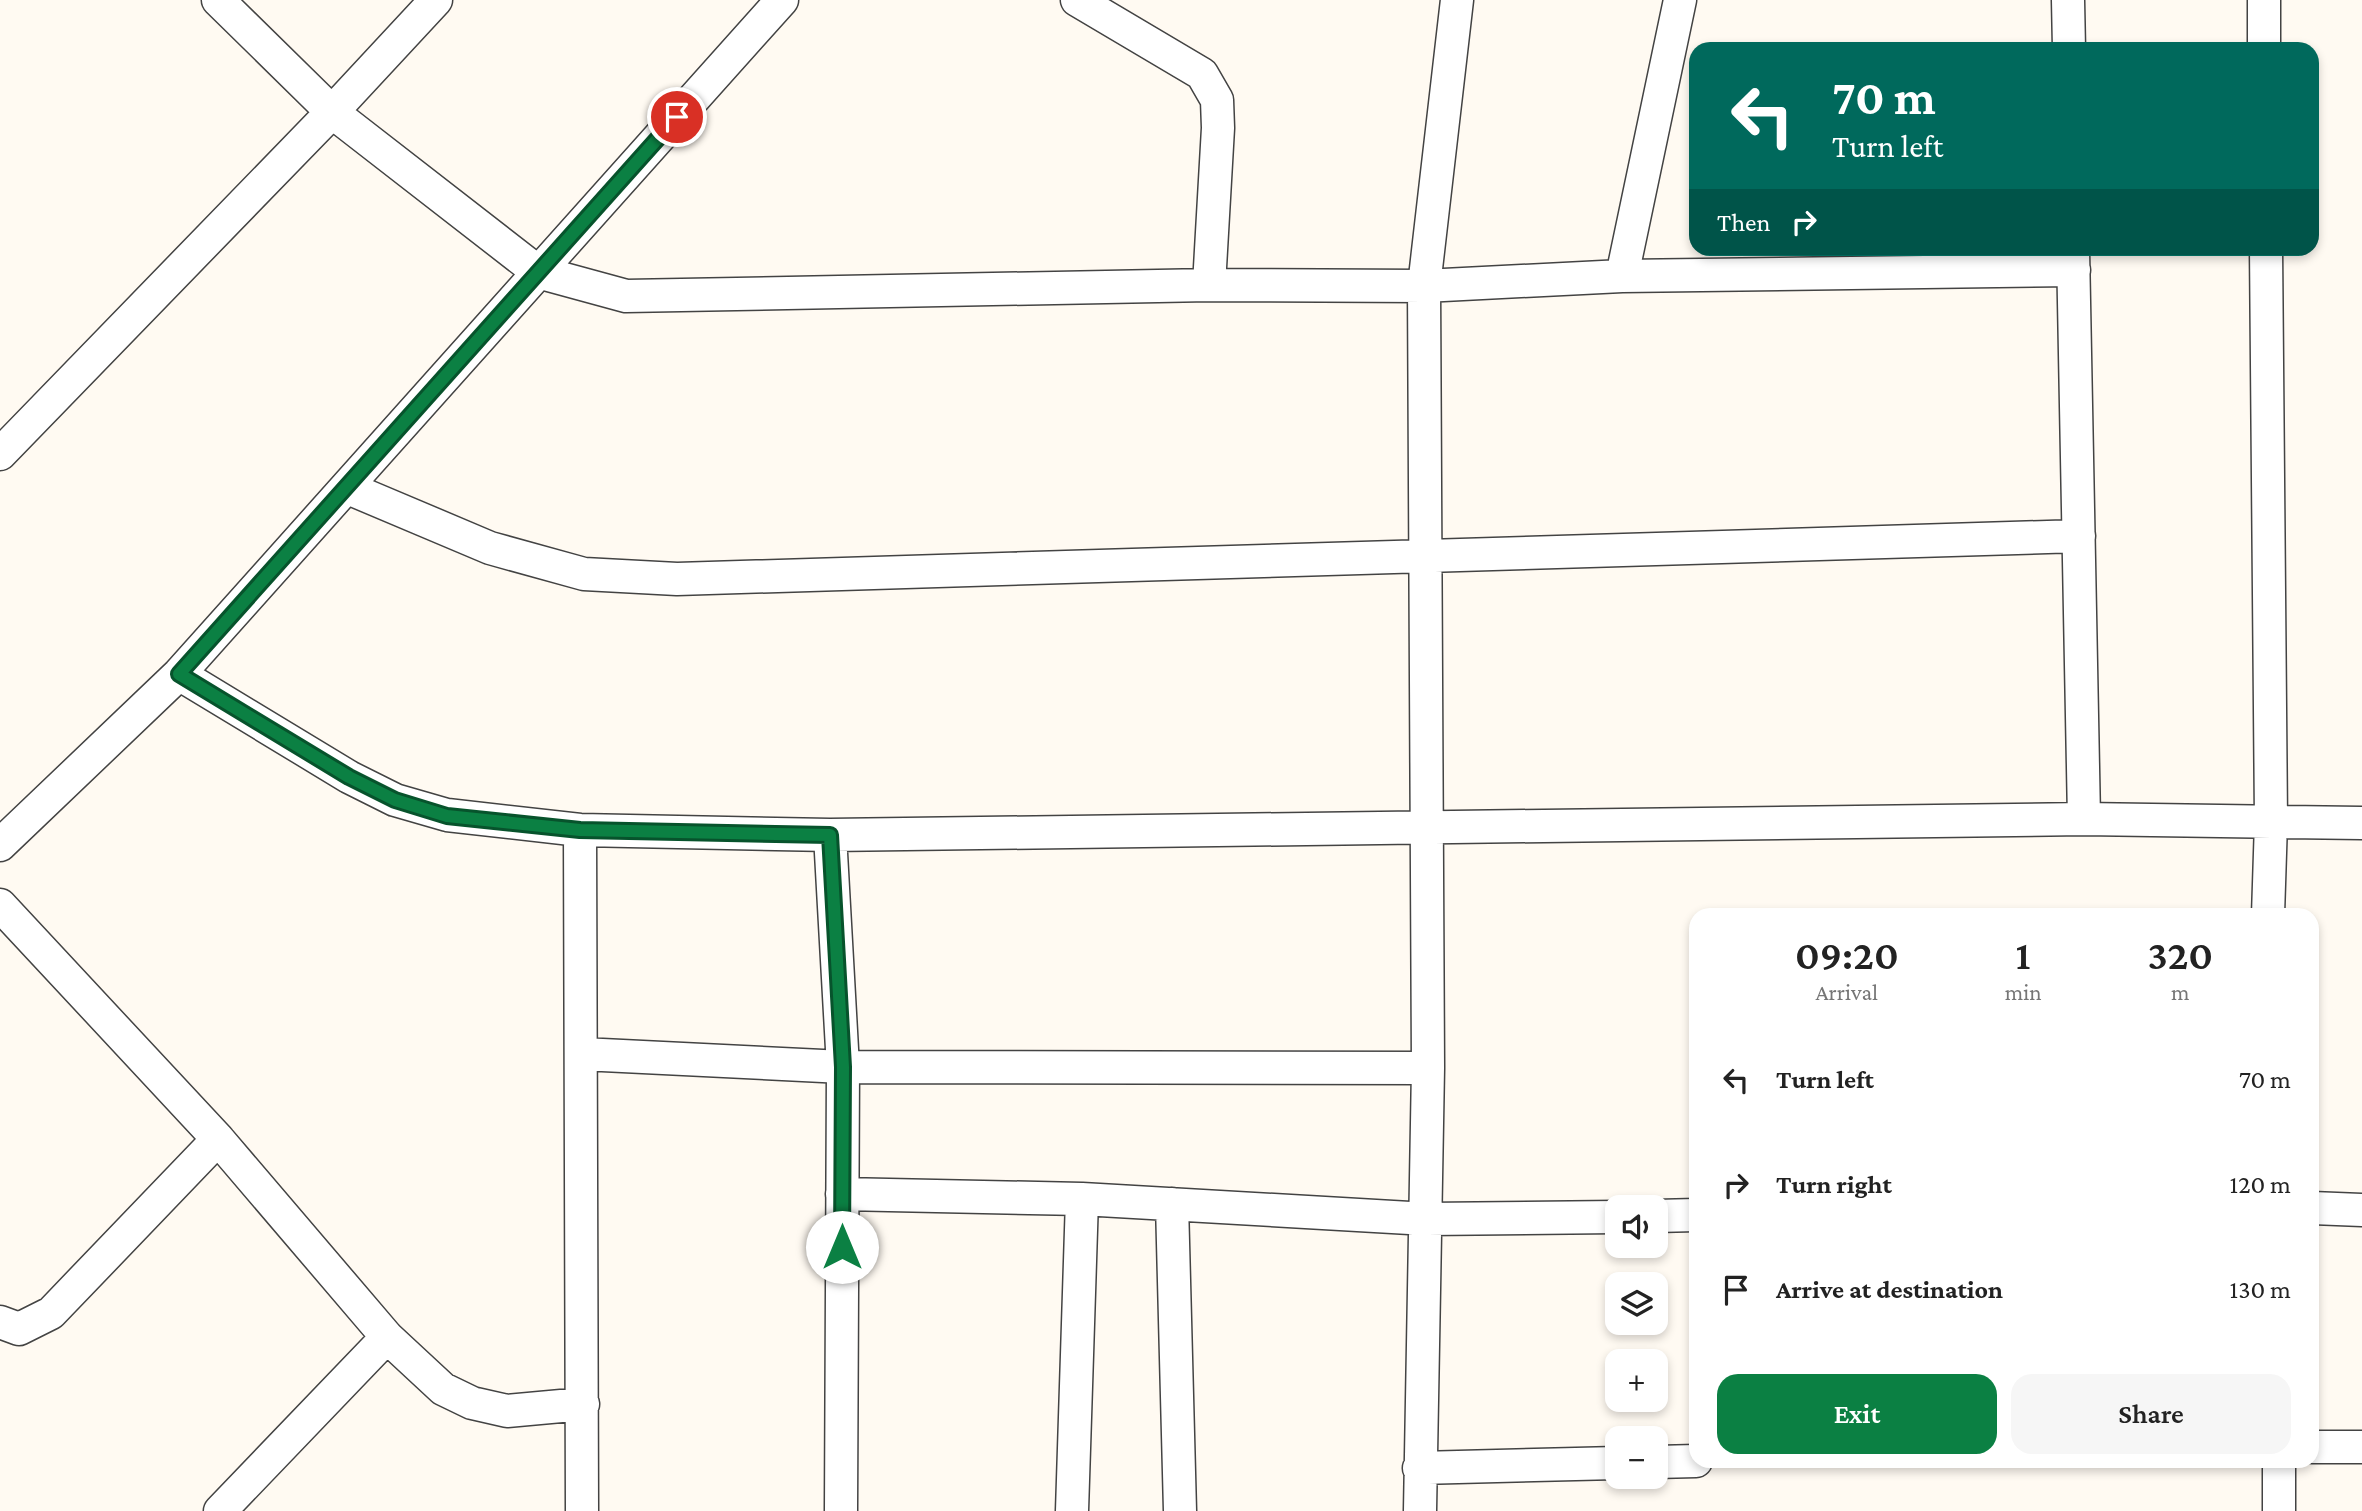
<!DOCTYPE html>
<meta charset="utf-8">
<style>
body{margin:0;font-family:"Crimson Pro",serif;background:#f6f6f6;color:#222;height:100vh;display:flex;flex-direction:column;font-size:26px;white-space:nowrap}
*{box-sizing:border-box;margin:0}
p{font-size:23px;color:#767676}
.icon{flex:none;width:38px;height:38px;fill:none;stroke:currentColor;stroke-width:2;stroke-linecap:round;stroke-linejoin:round}
.map{position:relative;flex:1;overflow:hidden}
.drawer{position:absolute;left:1689px;top:908px;width:630px;height:560px;display:flex;flex-direction:column;background:#fff;border-radius:21px;box-shadow:0 4px 10px #0003}
.drawer>*{flex:none}
.top-card{position:absolute;left:1689px;top:42px;width:630px;height:214px;border-radius:21px;box-shadow:0 4px 10px #0003;background:#00695c;color:#fff;overflow:hidden}
.fabs{position:absolute;left:1605px;top:1195px;display:grid;gap:14px}
.fabs a{display:grid;place-items:center;width:63px;height:63px;border-radius:14px;background:#fff;box-shadow:0 4px 10px #0003;font-size:35px}
.pin{position:absolute;display:grid;place-items:center;width:60px;height:60px;color:#fff;margin:-30px;border:4px solid #fff;border-radius:50%;box-shadow:0 2px 7px #0007}
.me{position:absolute;width:77px;margin:-38px;rotate:0deg;stroke-linejoin:round;filter:drop-shadow(0 0 5px #0008)}
.turn{display:flex;align-items:center;gap:24px;height:147px;padding:0 28px;font-size:32px}
.turn .icon{width:91px;height:91px;stroke-width:2.5}
.turn b{display:block;font-size:49px;line-height:60px}
.then{display:flex;align-items:center;height:66px;padding:0 28px;background:#0003;gap:14px;font-size:26px}
.eta{display:flex;justify-content:space-evenly;align-items:center;height:119px;text-align:center}
.eta b{font-size:42px;font-weight:600;line-height:49px}
.action{display:flex;gap:14px;margin-top:auto;padding:14px 28px}
.action a{flex:1;height:80px;border-radius:21px;background:#0b8043;color:#fff;font-size:28px;font-weight:600;line-height:80px;text-align:center}
.action a+a{background:#f6f6f6;color:#222}
ul{padding:0;list-style:none}
li{display:flex;align-items:center;gap:21px;height:105px;padding:0 28px}
li div{flex:1}
li b{display:block;font-size:26px}
li em{font-style:normal}
.map>svg:first-child{display:block}
.lines{fill:none;stroke-linecap:round;stroke-linejoin:round}
.street-casing{stroke:#434343;stroke-width:35}
.street{stroke:#fff;stroke-width:32}
.route-casing{stroke:#07532c;stroke-width:18}
.route{stroke:#0b8043;stroke-width:12}
</style>
<div class="map">
<svg width="2362" height="1511" viewBox="0 0 2362 1511">
<rect width="100%" height="100%" fill="#fffaf2"/>
<g class="lines">
<g class="street-casing">
<path id="street" d="M218,0L332,112L538,272L626,296L1209,285L1424,286L1622,276L2074,270
M1077,0L1202,74L1217,100L1218,128L1209,285
M2068,0L2069,49
M2264,0V49
M2266,248L2271,822L2268,915
M2073,250L2084,819
M1622,276L1680,0
M0,454L332,112L436,0
M348,488L490,548L584,574L677,579L2079,536
M179,674L349,777L395,800L447,815L580,830L830,835L2084,819L2362,823
M580,830L582,1511
M830,835L843,1067L841,1511
M0,845L179,674L782,0
M0,905L218,1139L387,1337L443,1389L472,1403L507,1411L583,1404
M582,1054L843,1067L1428,1068
M842,1194L1082,1199L1427,1219L1617,1217
M1172,1204L1180,1511
M2312,1208L2362,1210
M1656,1216L1696,1215
M0,1322L19,1329L51,1313L218,1139
M2312,1447H2362
M2279,1461V1511
M1656,1462L1696,1461
M1419,1468L1617,1463
M220,1511L387,1337
M1072,1511L1082,1199
M1420,1511L1428,1068L1424,286L1457,0"/>
</g>
<use href="#street" class="street"/>
</g>
<g class="lines">
<g class="route-casing">
<path id="route" d="M677,117L179,674L349,777L395,800L447,816L580,830L830,835L843,1067L842,1247"/>
</g>
<use href="#route" class="route"/>
</g>
</svg>
<div class="fabs">
<a><svg class="icon" aria-label="sound" viewBox="0 0 24 24"><path d="M4 9h4l5-4v14l-5-4H4zM17 9q2 3 0 6"/></svg></a>
<a><svg class="icon" aria-label="layers" viewBox="0 0 24 24"><path d="M12 4l9 5-9 5-9-5zM3 14l9 5 9-5"/></svg></a>
<a>+</a>
<a>−</a>
</div>
<div class="pin" style="left:677px;top:117px;background:#d93025"><svg class="icon" aria-label="arrive" viewBox="0 0 24 24"><path d="M6 21V4h12l-3 4 3 4H6"/></svg></div>
<svg class="me" style="left:842px;top:1247px" viewBox="-20 -20 40 40"><circle r="19" fill="#fff"/><path d="M0-13L10 11 0 6-10 11z" fill="#0b8043"/></svg>
<div class="top-card">
<div class="turn"><svg class="icon" aria-label="left" viewBox="0 0 24 24"><path d="M17 20v-9H6M10 6l-5 5 5 5"/></svg><div><b>70 m</b>Turn left</div></div>
<div class="then">Then<svg class="icon" aria-label="right" viewBox="0 0 24 24"><path d="M7 20v-9h11M14 6l5 5-5 5"/></svg></div>
</div>
<section class="drawer">
<div class="eta">
<div><b>09:20</b><p>Arrival</p></div>
<div><b>1</b><p>min</p></div>
<div><b>320</b><p>m</p></div>
</div>
<ul>
<li><svg class="icon" aria-label="left" viewBox="0 0 24 24"><path d="M17 20v-9H6M10 6l-5 5 5 5"/></svg><div><b>Turn left</b></div><em>70 m</em></li>
<li><svg class="icon" aria-label="right" viewBox="0 0 24 24"><path d="M7 20v-9h11M14 6l5 5-5 5"/></svg><div><b>Turn right</b></div><em>120 m</em></li>
<li><svg class="icon" aria-label="arrive" viewBox="0 0 24 24"><path d="M6 21V4h12l-3 4 3 4H6"/></svg><div><b>Arrive at destination</b></div><em>130 m</em></li>
</ul>
<div class="action"><a>Exit</a><a>Share</a></div>
</section>
</div>
